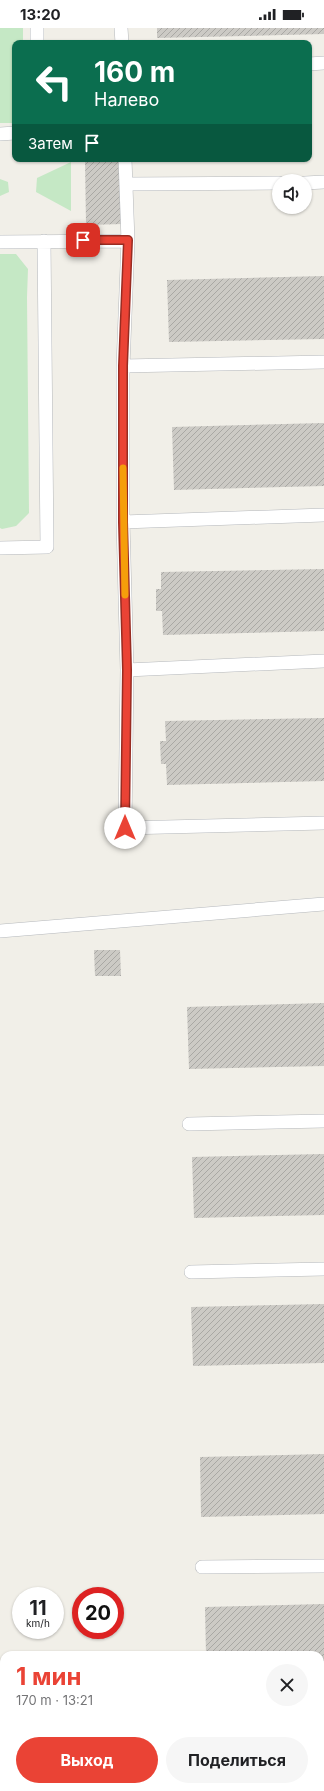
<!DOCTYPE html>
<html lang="ru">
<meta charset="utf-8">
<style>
body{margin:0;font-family:Inter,sans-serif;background:#f6f6f6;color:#202124;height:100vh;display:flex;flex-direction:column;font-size:15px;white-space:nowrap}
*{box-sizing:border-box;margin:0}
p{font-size:13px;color:#757577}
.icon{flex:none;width:22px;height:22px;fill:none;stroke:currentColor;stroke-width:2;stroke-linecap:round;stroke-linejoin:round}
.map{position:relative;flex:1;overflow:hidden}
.sheet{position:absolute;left:0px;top:1623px;width:324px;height:140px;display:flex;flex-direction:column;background:#fff;border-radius:12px 12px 0 0;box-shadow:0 1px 3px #0004}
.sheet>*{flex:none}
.banner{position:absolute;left:12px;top:12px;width:300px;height:122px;border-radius:8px;box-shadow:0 1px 3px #0004;background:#0b6e4f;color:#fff;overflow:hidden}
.controls{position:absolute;left:272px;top:146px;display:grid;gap:8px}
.controls a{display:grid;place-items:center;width:40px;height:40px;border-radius:50%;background:#fff;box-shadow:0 1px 3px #0004;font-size:20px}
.speed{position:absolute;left:12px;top:1559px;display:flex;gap:8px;font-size:20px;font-weight:700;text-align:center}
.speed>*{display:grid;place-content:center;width:52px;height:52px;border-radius:50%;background:#fff;box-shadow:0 1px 3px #0004;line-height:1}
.speed small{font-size:10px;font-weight:400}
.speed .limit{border:6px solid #d22;background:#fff;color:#111}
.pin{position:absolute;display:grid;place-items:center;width:34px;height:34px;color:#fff;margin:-17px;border-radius:8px;box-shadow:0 2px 6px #0006}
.me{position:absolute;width:44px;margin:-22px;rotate:0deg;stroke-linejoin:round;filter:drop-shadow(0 0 3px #0008)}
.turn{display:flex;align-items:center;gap:14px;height:84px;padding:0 16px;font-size:18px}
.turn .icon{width:52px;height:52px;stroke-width:2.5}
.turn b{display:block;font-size:28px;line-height:34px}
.then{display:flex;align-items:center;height:38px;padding:0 16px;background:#0003;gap:8px;font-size:15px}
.round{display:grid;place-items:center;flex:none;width:42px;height:42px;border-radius:21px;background:#f6f6f6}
.overview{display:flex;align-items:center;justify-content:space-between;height:68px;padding:0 16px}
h1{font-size:24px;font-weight:700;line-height:30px;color:#ea4335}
.primary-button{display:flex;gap:8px;margin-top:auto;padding:8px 16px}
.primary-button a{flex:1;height:46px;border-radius:24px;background:#ea4335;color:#fff;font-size:16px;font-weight:700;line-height:46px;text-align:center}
.primary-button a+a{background:#f6f6f6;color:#202124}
.status{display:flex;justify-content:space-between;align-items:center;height:28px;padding:0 20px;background:#fff;direction:ltr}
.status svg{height:11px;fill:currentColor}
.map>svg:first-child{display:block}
.green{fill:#c5e8c5}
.building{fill:url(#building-hatch)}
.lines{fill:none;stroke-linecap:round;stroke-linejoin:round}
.lane-casing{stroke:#b5b8bc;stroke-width:14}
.street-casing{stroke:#b5b8bc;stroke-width:24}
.lane{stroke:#fff;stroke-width:13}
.street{stroke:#fff;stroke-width:22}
.route-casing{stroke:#982c22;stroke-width:10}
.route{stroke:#ea4335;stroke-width:7}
.slow{stroke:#f59e0b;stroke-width:7}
</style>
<div class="status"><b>13:20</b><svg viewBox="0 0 49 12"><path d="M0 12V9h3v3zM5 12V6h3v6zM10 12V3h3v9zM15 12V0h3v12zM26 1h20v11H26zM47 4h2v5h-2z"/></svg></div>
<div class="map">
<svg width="324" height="1763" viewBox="0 0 324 1763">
<defs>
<pattern id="building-hatch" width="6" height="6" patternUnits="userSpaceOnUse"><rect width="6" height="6" fill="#cccac5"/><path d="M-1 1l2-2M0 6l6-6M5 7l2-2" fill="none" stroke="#a9a8a4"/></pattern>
</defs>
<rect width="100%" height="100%" fill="#f1efe8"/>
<path class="green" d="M0,0H23V15H15V92L13,95H0Z
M71,134V183L36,164L37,150Z
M0,151L8,154L9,164L0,168Z
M0,226H16L28,241L27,269L29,485L16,498L2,501L0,500Z"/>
<path class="building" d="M157,0H324V6L157,10Z
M85,131H122L124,196L86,197Z
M324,248V311L169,314L167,252Z
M324,395V458L174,462L172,399Z
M324,541V603L163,607L162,583H156V561H161V544Z
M324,690V753L167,757L166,736H161L160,713H166L165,693Z
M94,922H120L121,948H95Z
M324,975V1038L189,1041L187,979Z
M324,1126V1187L194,1190L192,1129Z
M324,1276V1335L193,1338L191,1279Z
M324,1426V1486L201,1489L200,1429Z
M324,1576V1636H320V1627H206L205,1579Z"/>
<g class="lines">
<g class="lane-casing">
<path id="lane" d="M121,0L122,15
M37,15V0
M309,36L324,35
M0,106L15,105
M125,131L128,213L123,338V494L127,642L125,800L324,795
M305,155L324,154
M126,156L279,155
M0,214L128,213
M123,338L324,334
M123,494L324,487
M0,520L47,519L44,213
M127,642L324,633
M0,903L324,876
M189,1096L324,1093
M191,1244L324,1241
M202,1539L324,1538
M184,1759V1763"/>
</g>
<g class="street-casing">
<path id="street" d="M0,1683L4,1684
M320,1692H324"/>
</g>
<use href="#lane" class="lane"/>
<use href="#street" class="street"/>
</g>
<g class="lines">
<g class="route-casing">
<path id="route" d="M83,212H128L123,338V494L127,642L125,800"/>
</g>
<use href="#route" class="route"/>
<path class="slow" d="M123,440L125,567"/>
</g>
</svg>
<div class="controls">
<a><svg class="icon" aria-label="sound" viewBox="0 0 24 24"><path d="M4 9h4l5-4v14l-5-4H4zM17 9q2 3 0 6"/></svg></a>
</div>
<div class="speed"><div>11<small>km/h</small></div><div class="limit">20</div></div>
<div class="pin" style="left:83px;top:212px;background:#d93025"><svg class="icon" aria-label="arrive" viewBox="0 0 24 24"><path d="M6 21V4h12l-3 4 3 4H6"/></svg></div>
<svg class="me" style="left:125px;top:800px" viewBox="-20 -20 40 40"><circle r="19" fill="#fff"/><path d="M0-13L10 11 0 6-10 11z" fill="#ea4335"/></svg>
<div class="banner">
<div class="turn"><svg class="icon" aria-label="left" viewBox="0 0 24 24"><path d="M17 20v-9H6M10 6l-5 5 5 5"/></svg><div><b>160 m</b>Налево</div></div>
<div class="then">Затем<svg class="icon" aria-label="arrive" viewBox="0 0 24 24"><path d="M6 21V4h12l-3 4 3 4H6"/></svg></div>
</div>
<section class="sheet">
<div class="overview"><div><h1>1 мин</h1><p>170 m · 13:21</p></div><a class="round"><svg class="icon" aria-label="close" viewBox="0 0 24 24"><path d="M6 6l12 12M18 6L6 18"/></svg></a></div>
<div class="primary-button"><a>Выход</a><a>Поделиться</a></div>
</section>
</div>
